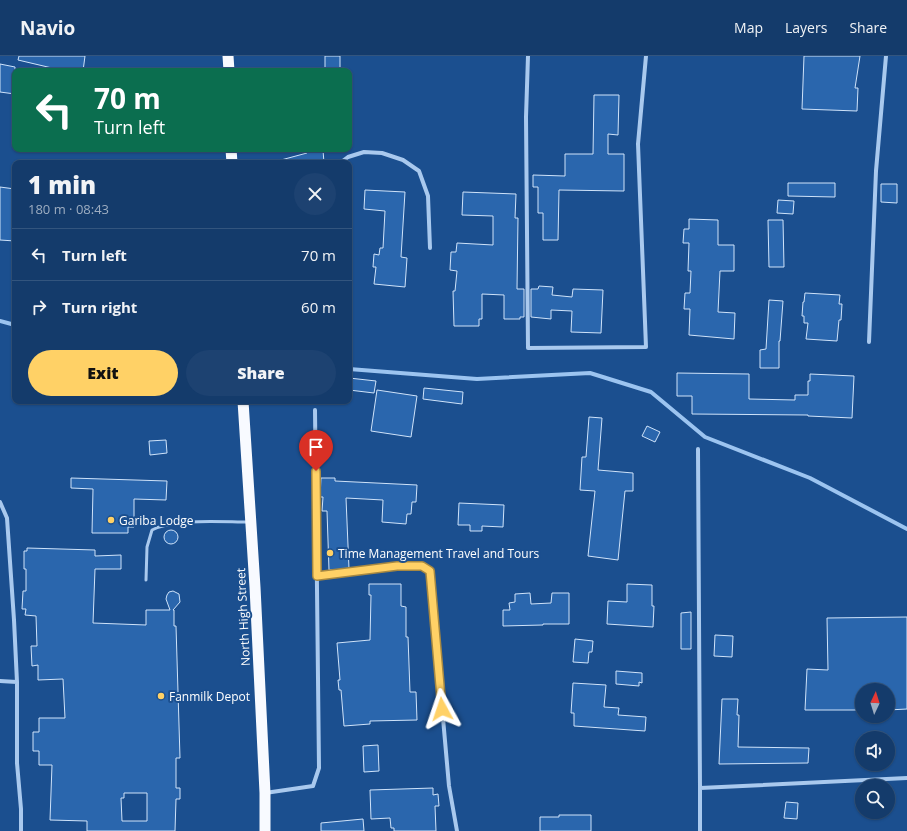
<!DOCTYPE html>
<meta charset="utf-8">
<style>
body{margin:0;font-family:"Open Sans",sans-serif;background:#1d4271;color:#f1f3f6;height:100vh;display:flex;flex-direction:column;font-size:15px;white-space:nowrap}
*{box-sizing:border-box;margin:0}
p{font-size:13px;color:#9dadc1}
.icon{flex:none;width:22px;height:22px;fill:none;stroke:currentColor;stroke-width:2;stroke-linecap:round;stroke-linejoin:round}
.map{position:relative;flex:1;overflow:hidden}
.sheet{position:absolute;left:12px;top:104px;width:340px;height:244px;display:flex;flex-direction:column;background:#143b6b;border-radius:8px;box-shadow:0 1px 3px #0004,0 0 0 1px #33557e}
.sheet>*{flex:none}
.banner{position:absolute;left:12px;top:12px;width:340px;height:84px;border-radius:8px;box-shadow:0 1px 3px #0004,0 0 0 1px #33557e;background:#0b6e4f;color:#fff;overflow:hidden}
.needle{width:26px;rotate:4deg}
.fabs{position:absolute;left:855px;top:627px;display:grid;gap:8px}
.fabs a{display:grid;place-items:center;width:40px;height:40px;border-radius:50%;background:#143b6b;box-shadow:0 1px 3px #0004,0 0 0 1px #33557e;font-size:20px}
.pin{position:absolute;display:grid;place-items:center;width:34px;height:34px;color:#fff;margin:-41px -17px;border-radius:50% 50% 50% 0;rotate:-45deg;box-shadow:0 0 4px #0007}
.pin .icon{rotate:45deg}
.me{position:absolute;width:44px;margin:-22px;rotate:355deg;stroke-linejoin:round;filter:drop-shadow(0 0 3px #0008)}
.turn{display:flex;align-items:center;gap:14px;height:84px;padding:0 16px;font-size:18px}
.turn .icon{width:52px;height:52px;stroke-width:2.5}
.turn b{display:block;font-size:28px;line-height:34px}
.round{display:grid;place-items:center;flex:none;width:42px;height:42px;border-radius:21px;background:#1d4271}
.head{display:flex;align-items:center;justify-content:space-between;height:68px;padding:0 16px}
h1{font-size:24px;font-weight:800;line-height:30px}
.button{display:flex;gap:8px;margin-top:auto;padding:8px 16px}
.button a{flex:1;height:46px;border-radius:24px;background:#ffd166;color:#111;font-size:16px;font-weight:800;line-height:46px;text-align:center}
.button a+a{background:#1d4271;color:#f1f3f6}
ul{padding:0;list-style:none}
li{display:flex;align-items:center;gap:12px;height:52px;padding:0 16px;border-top:1px solid #33557e}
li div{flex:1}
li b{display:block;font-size:15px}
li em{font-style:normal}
header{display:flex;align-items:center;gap:24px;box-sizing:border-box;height:56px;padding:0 20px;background:#143b6b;border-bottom:1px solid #33557e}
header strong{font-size:19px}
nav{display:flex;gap:22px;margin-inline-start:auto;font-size:14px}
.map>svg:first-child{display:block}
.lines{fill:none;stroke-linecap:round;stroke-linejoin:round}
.stream{stroke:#9cc4f0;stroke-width:4}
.building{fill:#2a66ad;stroke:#cfe3fa;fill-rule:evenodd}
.service{stroke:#a9c9ee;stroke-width:3}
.minor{stroke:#a9c9ee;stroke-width:4}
.trunk{stroke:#f8faff;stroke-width:11}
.route-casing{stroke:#a68842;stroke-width:10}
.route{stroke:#ffd166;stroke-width:7}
.poi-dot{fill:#ffd166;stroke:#1b4f8f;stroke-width:1.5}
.labels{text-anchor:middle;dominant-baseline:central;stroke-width:4;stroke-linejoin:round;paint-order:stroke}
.poi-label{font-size:12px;fill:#fff;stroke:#1b4f8f;text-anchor:start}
.street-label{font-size:12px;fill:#fff;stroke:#1b4f8f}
</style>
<header>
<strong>Navio</strong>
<nav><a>Map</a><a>Layers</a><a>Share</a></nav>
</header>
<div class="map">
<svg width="907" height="775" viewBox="0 0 907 775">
<rect width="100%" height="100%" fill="#1b4f8f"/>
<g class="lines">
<path class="stream" d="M0,265L15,269
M349,313L477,323L590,317L651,336L705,381L810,422L907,473"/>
</g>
<path class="building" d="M19,0H85L83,15H68L52,12L18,4Z
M325,0H340V15H325Z
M804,0H860L855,32H858L857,55L802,53Z
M0,8L15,11V38L0,36Z
M594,39H619L618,79L608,78V98H624V135L559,134L558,184H543V157H538V131H533V119L565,120V98H593Z
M323,94L324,107H282L281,104L307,97V95Z
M788,127H835V141L788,140Z
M881,128H897V147L881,146Z
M0,131L15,133V185L0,184Z
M365,134L405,136L401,201L407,202L405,231L374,228L376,211H373L374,198L379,199L380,192H383L385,155L364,153Z
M463,136L516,138L515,162H518L517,233H524V261H520V263H504V239L482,238V263H479V270H454L453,235H455L457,215L450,214L451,196H456L457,187L493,189V160L462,159Z
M778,144L794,145L793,158L777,157Z
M689,163L718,164V189H734V215H720L718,256L735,257L734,283L689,279L690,253H684L685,237H690L691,215H688L689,187H683L684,173H689Z
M768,164H783L784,211H769Z
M539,230L553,231L552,239L572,241L573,233L603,234L601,277L571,276L572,255L551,254V263L531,261V233H538Z
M805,237L840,239L839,248H842L841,264H839L837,285L806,283L808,267H804V260H802L803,246H804Z
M769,244L783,245L780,285H779V312H760V294L766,293Z
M677,317L749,318V343L795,344V339H808V325H810V318L854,320L852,362L808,360V359L692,358V340H677Z
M349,322L376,325L374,337L349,334Z
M424,332L463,336L462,348L423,343Z
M377,334L417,340L411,381L371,375Z
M589,361L602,362L598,414L633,417V435H625L618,504L588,500L595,435L580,434L582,401H586Z
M647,370L660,376L655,386L642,380Z
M166,384L167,397L150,399L149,385Z
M71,422L167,425L166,444L134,443V471H128V477H92L93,433L71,432Z
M321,422H335V425L417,429L416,446H412L411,458H407L406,468L382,466L383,444L346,442L349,513L329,514L327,455H322L323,441H320Z
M459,447L504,449L503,471L482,470V475H470V469H458Z
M164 481a7 7 0 1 1 14 0a7 7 0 1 1-14 0Z
M27,492L95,494V500L121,499V513H95L93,567L146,569V554H170L166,543L167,539L169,536L173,535L179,538L180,546L173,554H174V570H176L180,702H176V732H180V743H176L175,775H87V765L50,764L52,709H39V695H33V676H39V662H65L63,623L38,624V609L32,610L31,590H37L36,560L25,559L26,553H22L23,535H26V513H24V495H27ZM124,737H147V765H122L121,742H124Z
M369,528H401V550L406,551V581H408L410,636H416L417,664L370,665V668L344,670L341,634H339L338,624H340L337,587L370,584L371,539H369Z
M627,528L652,529V550H654L653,571L607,568L608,545L627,546Z
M530,537L531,548L551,547L552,537H569V568H543V569L503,570V554H510L509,547L515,546V538Z
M691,556V593H681V557Z
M907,561V653L888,654V634H862V654H805L807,613L828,614L827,562Z
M715,579L733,580L732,601L714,600Z
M575,583L593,585L592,596H589L588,607L573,606Z
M616,615L642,617V627L639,626V630L616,628Z
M573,627L606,629L604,651L619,652L618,659L646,661L645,675L574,670V657H571Z
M722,643H738L737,659H739L738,691L809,692L808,707L719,708Z
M378,689L379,715L364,716L363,690Z
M433,732V739L438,738L439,750H435L436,775H394V772H391L390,762L371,763L370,734Z
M786,746L798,747L797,763L784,762Z
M559,759H591V775H540V761H559Z
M363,763L364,775H321V767Z"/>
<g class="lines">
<path class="service" d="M146,524L147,491L152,474C175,462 222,466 249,466"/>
<path class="minor" d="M528,0L526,61L528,292L646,291L638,88L646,0
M340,107L348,101L364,96L382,97L403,104L419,115L428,140L430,192
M869,286L876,115L886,0
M698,393L700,732
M0,446L7,462L14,564L17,626V707L21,753V775
M317,520L397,510H422L430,515L449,730L457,775
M0,625L17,626
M265,737L313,730L319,712L315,354
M700,775V732L907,722"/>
<path class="trunk" d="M228,0L229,15
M231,93L232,107
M243,345L255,531L265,737V775"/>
</g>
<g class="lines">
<g class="route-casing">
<path id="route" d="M316,415L317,520L397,510H422L430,515L442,653"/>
</g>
<use href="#route" class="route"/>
</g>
<g class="poi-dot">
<circle cx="111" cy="464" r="4"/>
<circle cx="330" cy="497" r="4"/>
<circle cx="161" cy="640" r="4"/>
</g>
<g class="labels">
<g class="poi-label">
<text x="119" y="464">Gariba Lodge</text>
<text x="338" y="497">Time Management Travel and Tours</text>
<text x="169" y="640">Fanmilk Depot</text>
</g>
<g class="street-label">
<text transform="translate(243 561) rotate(-93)">North High Street</text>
</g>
</g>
</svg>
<div class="fabs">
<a><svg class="needle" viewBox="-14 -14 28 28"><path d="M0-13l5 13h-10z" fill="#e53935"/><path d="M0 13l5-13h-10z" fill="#9dadc1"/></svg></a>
<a><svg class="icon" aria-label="sound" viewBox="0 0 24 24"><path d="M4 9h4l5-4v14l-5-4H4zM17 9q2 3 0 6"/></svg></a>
<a><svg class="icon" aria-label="search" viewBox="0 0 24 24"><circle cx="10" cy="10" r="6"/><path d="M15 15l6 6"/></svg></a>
</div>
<div class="pin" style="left:316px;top:415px;background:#d93025"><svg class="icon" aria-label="arrive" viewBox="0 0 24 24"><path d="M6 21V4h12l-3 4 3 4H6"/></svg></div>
<svg class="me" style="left:442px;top:653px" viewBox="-20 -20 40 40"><path d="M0-17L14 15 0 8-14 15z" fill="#ffd166" stroke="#fff" stroke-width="4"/></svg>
<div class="banner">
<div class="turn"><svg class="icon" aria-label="left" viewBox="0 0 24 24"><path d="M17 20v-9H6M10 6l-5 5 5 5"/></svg><div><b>70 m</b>Turn left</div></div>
</div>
<section class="sheet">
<div class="head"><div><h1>1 min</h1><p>180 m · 08:43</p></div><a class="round"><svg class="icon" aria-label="close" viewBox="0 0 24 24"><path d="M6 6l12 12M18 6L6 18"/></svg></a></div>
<ul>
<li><svg class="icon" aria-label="left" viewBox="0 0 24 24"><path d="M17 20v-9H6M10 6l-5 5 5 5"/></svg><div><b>Turn left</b></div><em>70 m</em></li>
<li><svg class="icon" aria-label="right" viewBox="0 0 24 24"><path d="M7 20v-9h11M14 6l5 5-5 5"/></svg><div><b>Turn right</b></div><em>60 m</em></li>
</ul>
<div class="button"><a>Exit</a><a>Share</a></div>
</section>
</div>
